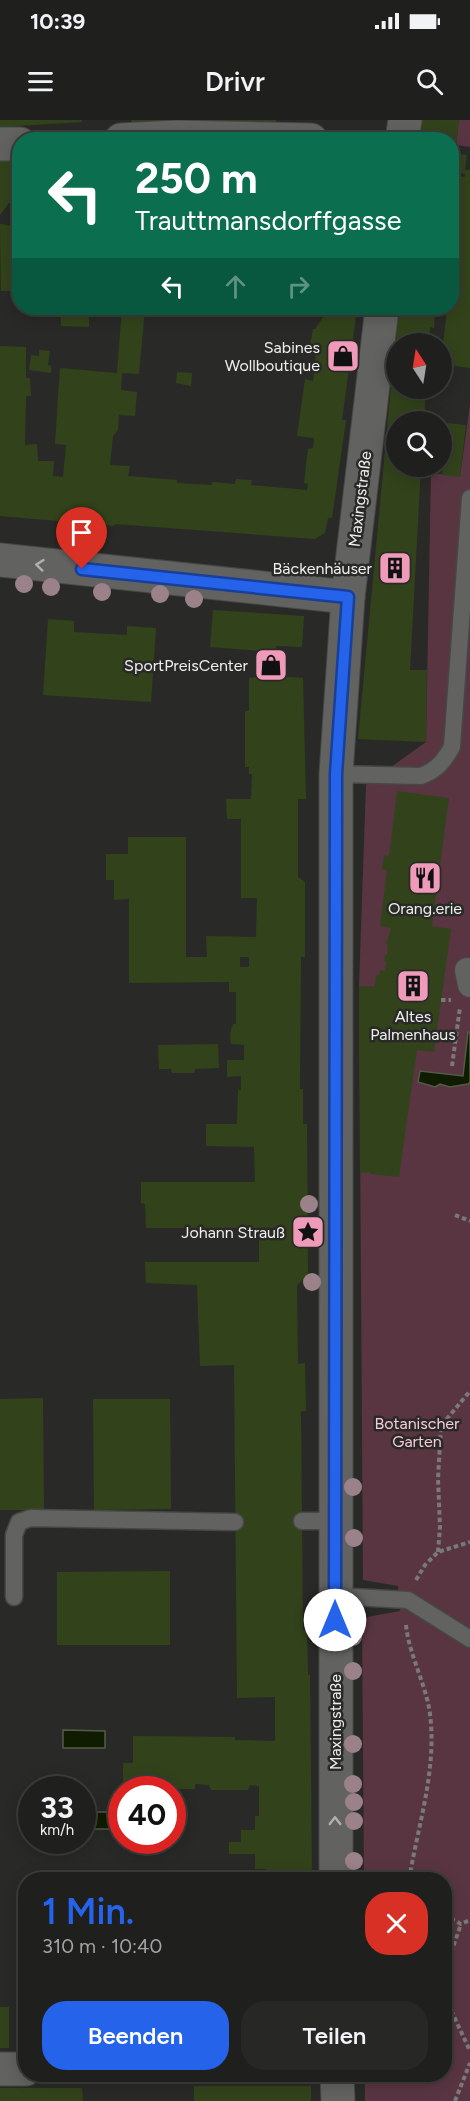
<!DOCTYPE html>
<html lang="de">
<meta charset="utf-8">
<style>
body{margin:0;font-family:Figtree,sans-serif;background:#272826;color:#f1f3f6;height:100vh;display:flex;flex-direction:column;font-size:22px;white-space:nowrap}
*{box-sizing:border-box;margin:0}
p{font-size:20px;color:#a1a3a4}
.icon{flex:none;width:33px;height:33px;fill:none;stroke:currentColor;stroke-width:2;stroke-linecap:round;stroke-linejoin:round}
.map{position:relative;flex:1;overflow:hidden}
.side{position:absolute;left:18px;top:1752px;width:434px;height:210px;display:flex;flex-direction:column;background:#1f201d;border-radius:24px;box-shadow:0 3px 15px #0003,0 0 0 2px #3c3e3b}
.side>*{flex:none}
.top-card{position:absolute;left:12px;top:12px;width:447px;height:183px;border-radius:24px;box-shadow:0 3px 15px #0003,0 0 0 2px #3c3e3b;background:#0b6e4f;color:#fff;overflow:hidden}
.needle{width:39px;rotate:348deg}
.buttons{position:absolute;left:386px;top:213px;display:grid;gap:12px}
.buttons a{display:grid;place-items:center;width:66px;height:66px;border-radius:50%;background:#1f201d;box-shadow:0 3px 15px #0003,0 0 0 2px #3c3e3b;font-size:30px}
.speed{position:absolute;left:18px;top:1656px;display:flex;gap:12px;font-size:30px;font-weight:700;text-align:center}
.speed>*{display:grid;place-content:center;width:78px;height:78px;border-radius:50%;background:#1f201d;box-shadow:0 3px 15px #0003,0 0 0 2px #3c3e3b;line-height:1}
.speed small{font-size:15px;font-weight:400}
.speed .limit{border:9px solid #d22;background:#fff;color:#111}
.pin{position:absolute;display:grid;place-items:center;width:51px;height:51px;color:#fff;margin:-62px -26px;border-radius:50% 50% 50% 0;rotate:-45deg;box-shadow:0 0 6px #0007}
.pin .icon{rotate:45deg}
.me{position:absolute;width:66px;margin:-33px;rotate:0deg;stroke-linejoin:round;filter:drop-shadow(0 0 4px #0008)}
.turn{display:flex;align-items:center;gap:21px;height:126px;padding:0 24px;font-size:27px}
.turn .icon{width:78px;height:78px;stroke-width:2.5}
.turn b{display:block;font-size:42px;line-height:51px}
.lanes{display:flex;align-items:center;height:57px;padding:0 24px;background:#0003;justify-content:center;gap:30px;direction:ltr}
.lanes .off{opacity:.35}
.round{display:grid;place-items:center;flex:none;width:63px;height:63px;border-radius:24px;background:#272826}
.head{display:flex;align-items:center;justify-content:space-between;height:102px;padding:0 24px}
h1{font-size:36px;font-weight:600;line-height:45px;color:#2563eb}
.action{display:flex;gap:12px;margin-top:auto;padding:12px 24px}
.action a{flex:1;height:69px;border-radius:24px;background:#2563eb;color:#fff;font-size:24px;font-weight:600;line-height:69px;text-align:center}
.action a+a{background:#272826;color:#f1f3f6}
.status{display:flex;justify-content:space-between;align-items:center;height:42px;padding:0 30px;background:#1f201d;direction:ltr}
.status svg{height:16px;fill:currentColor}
header{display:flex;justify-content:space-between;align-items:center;height:78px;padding:0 24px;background:#1f201d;font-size:27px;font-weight:600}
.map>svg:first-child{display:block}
.green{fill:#593542}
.water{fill:#101c00;stroke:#535c47;stroke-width:1.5}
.building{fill:#32431b;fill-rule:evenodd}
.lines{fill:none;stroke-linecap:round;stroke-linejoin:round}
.service-casing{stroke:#464845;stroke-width:19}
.pedestrian-casing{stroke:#464845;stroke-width:26}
.minor-casing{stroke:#464845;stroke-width:35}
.tertiary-casing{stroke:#464845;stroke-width:35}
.path{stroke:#797a78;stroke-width:4;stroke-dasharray:4.5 3;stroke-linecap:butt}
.service{stroke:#626360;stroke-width:16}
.pedestrian{stroke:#626360;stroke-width:24}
.minor{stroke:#626360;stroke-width:33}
.tertiary{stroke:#626360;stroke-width:33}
.tree{fill:#9b8189}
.oneway{stroke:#b0b1ae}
.route-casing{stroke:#184099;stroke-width:15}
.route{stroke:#2563eb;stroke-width:10}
.labels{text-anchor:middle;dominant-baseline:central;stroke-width:5;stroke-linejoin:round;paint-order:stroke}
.poi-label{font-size:16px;fill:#eff0ee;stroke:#292a27;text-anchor:end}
.street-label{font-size:16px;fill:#eff0ee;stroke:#292a27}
.park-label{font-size:16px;fill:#f9c9d9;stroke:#292a27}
</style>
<div class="status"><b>10:39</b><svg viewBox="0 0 49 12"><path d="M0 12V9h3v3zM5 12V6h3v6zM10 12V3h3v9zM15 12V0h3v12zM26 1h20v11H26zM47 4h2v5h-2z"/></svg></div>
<header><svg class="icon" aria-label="menu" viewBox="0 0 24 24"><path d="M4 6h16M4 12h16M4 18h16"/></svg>Drivr<svg class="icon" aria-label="search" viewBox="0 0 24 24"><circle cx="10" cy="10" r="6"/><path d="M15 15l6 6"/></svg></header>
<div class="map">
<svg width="470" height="1981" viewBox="0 0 470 1981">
<rect width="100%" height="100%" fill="#292a27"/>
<path class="green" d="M459,0H470V27L456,25Z
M470,284V1981H365V1955L444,1954V1760L364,1759L362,1498L400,1491L398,1466L363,1460L359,866L366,665L426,622L431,353L460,356Z"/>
<path class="water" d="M468,912H470V962L468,964L450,967L440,964L435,967L418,962L420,951L463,956Z
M63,1610L105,1611V1628H63Z
M83,1692H109V1709H83Z"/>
<path class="building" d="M0,0H82V2L0,7Z
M131,0H276V3L132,4Z
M419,0H459L456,25H452V20H416Z
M452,33L467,35L465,50H470V248L441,244L447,188H452V161H457L459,144L452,143V55L465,57V54L452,52Z
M20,37V83H9L0,95V38Z
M0,104L20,107V171H1Z
M61,188H89V207L61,206Z
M122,188H145L139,254L122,253L121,270L137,272L135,296L119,295L118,310L113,316L110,345L130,346L128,356L177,360V363L212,365V362L235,364L236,359L252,360L251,365L307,370L308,364L304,363L308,329L313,328L314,318L297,316L305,259L313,261L316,238L310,226L313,209H315L323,197L324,188H357L342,300H346L332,398H328L325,413L315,419L115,404L114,406L0,396V226L26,227V258H30L31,276H26L25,325L37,324L38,341H54L53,356L63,357L66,325L55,324L60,248L117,253Z
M399,188H435L434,208L430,207L429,224H396Z
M39,230L50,231L48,245L51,246V253L29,250L31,235L39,236Z
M394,235H396V268H426L424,302H396V346H421L410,550H427L426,622L358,619Z
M177,252L192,253L191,266L176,263Z
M447,303L466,305L460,357L442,355Z
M213,490L304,496L302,527L276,526L277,556L303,558L306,679H298V757L305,762V837H301L300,969H303V1004H307L308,1155L297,1165L298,1244L305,1243L306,1291H301L303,1509H307L308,1555H310L312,1760H266V1749H255V1734H229V1722H241V1710H255V1696H259V1666L250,1665L248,1670H211L209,1665L195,1664V1669H135L134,1666H123V1643H133V1616L235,1617V1620L275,1621V1577L237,1578L234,1245L200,1246L197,1165L146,1163L145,1142H259V1108H146L145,1084L141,1083V1062H255L254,1027L206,1026V1004H237L238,970H241V956L227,957V940H244V925L231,924L230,919L231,909L233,904H236V872H229V862L129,863V779L114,780V760H106V734H128V717H186V837H207L206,816L256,817L257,778H241V699H227L226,679H251L252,654H249V647H245V591H249V558L262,556V531L210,527ZM240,837H249V847H240Z
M48,499L74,501V512L127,515V506L156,508L151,582L43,575Z
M397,671L449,678L432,806L451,809L434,932L417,930L399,1057L370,1054L371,1052L360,1053L359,866H375L376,855H379L380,850L385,851L386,841H384L385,835H387L388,825L386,824L391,808L380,806L387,750H382L384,735L389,736Z
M218,924L219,948L195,949L194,953H172L171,949H159L158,925Z
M43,1278L44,1390H0V1279Z
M93,1279H170L171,1389L94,1390Z
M170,1451V1525H57V1452Z
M0,1887H9V1928H0Z
M194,1966H311V1981H194Z
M0,1968H82L83,1981H0Z"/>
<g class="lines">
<g class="service-casing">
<path id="service" d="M336,654L421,656C437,650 444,641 452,627L470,378
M302,1401H335
M335,1476L408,1480L470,1519
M14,1477V1415L19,1402L31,1398L235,1402"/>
</g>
<g class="pedestrian-casing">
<path id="pedestrian" d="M467,850L470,865"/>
</g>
<g class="minor-casing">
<path id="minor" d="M121,20L177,17L311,20
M0,24H20
M0,440L348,477
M0,1949H26"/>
</g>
<g class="tertiary-casing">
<path id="tertiary" d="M402,20L405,0
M336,1760V654L348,477L382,188
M337,1954L338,1981"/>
</g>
<path class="path" d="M441,880H451
M452,946L460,887
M455,1095L470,1101
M438,1432L440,1407L438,1359L441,1306L470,1271
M416,1460L425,1445L438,1432L470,1422
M406,1505C409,1535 426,1564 430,1594C437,1650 418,1705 409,1760
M444,1795L461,1804L470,1800
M445,1877L450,1836L461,1804
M445,1877L470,1931
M455,1981L470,1943"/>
<use href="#service" class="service"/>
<use href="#pedestrian" class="pedestrian"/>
<use href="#minor" class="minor"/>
<use href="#tertiary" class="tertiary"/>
</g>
<g class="tree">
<circle cx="24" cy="464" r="9"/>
<circle cx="51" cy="467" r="9"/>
<circle cx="102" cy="472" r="9"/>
<circle cx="160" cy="474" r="9"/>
<circle cx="194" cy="479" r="9"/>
<circle cx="309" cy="1084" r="9"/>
<circle cx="312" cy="1162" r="9"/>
<circle cx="353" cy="1367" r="9"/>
<circle cx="354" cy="1418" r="9"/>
<circle cx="353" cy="1517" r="9"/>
<circle cx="353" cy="1551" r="9"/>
<circle cx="353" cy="1624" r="9"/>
<circle cx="353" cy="1664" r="9"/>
<circle cx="354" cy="1682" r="9"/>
<circle cx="354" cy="1701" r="9"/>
<circle cx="354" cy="1741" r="9"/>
</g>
<defs><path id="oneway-chevron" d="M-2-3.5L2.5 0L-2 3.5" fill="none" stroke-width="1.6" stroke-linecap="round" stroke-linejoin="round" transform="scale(1.5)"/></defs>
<g class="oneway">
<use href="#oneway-chevron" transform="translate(40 445) rotate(-174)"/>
<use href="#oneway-chevron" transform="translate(335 1701) rotate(-90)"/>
</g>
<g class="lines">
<g class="route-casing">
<path id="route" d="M82,449L348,477L336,654L335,1500"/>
</g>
<use href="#route" class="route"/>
</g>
<defs>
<g id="shop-square" transform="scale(1.725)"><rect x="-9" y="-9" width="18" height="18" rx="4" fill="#ef9ab8" stroke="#292a27"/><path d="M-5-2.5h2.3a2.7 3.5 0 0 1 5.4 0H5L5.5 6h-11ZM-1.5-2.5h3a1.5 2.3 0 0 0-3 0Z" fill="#111"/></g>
<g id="building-square" transform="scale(1.725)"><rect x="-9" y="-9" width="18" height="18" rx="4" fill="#ef9ab8" stroke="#292a27"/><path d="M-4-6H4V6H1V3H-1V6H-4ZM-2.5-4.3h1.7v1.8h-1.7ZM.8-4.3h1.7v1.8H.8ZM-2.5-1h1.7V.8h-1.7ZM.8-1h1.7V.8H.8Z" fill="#111"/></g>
<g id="restaurant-square" transform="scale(1.725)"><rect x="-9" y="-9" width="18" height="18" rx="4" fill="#ef9ab8" stroke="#292a27"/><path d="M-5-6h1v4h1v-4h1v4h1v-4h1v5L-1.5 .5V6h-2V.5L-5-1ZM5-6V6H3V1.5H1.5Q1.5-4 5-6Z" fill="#111"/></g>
<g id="sight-square" transform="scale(1.725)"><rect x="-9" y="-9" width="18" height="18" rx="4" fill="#ef9ab8" stroke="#292a27"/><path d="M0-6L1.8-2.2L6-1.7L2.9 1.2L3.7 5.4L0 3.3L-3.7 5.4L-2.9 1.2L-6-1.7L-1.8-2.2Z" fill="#111"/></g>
</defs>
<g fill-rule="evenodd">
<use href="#shop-square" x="343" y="236"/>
<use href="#building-square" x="395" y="448"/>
<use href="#shop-square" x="271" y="545"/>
<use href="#restaurant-square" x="425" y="758"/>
<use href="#building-square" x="413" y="866"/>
<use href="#sight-square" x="308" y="1112"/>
</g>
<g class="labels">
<g class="poi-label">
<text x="320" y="227">Sabines<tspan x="320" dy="18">Wollboutique</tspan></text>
<text x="372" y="448">Bäckenhäuser</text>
<text x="248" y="545">SportPreisCenter</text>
<text x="425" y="788" text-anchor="middle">Orang.erie</text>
<text x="413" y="896" text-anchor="middle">Altes<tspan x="413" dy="18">Palmenhaus</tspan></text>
<text x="285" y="1112">Johann Strauß</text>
</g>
<g class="street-label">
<text transform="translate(360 379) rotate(-83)">Maxingstraße</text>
<text transform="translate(335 1602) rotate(-90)">Maxingstraße</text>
</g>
<g class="park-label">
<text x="417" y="1303">Botanischer<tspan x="417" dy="18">Garten</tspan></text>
</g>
</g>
</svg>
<div class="buttons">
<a><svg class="needle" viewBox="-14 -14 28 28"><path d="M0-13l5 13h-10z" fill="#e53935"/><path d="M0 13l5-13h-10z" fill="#a1a3a4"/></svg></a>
<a><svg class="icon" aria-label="search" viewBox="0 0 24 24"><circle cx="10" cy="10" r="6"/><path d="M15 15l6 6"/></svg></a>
</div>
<div class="speed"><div>33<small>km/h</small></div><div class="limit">40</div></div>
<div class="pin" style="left:82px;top:449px;background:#d93025"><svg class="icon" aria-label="arrive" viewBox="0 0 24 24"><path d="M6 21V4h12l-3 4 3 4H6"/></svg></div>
<svg class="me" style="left:335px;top:1500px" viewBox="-20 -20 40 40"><circle r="19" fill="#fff"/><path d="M0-13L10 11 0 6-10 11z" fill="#2563eb"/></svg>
<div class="top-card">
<div class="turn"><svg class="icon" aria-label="left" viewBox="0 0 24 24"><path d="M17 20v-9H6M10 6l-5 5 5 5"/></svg><div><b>250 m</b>Trauttmansdorffgasse</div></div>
<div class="lanes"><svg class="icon" aria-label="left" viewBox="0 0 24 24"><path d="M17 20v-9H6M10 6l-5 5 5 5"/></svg><svg class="icon off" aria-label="ahead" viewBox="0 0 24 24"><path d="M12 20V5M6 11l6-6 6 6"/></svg><svg class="icon off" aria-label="right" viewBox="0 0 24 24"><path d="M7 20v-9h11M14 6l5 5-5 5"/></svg></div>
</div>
<section class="side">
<div class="head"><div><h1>1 Min.</h1><p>310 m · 10:40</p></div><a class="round" style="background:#d93025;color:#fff"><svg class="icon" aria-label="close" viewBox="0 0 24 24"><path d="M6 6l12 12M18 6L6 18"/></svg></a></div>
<div class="action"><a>Beenden</a><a>Teilen</a></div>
</section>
</div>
